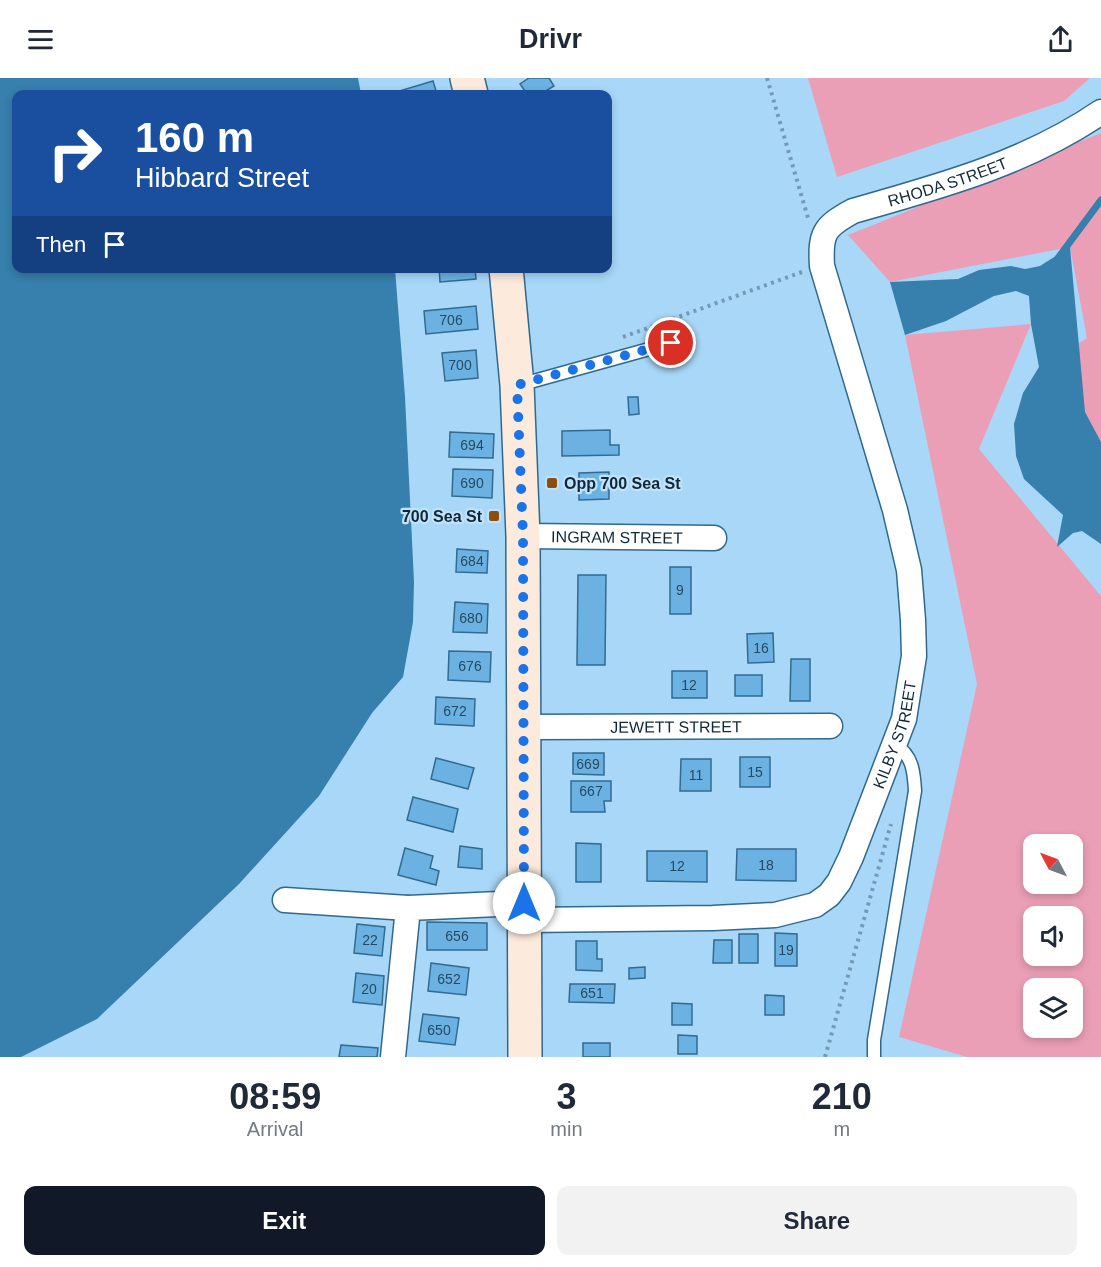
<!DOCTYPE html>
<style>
body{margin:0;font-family:Arial,sans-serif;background:#f2f2f3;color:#1f2937;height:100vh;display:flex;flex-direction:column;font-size:22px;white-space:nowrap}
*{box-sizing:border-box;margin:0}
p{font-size:20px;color:#747a83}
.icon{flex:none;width:33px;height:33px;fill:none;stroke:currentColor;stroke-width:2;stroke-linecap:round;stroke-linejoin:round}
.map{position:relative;height:979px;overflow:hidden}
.sheet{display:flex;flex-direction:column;background:#fff;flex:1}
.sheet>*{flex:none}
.hud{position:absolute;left:12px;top:12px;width:600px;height:183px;border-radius:12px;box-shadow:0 3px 9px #0003;background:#1a4fa0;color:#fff;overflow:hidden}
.needle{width:39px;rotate:311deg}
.fabs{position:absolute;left:1023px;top:756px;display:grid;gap:12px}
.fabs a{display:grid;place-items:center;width:60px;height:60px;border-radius:12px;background:#fff;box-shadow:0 3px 9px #0003;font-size:30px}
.pin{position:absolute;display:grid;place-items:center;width:51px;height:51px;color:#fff;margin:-26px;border:3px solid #fff;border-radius:50%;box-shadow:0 2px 6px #0007}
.me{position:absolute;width:66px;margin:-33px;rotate:0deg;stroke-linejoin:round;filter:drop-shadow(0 0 4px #0008)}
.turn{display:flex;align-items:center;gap:21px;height:126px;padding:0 24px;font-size:27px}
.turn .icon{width:78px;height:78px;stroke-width:2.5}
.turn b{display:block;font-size:42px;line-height:51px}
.then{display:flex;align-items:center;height:57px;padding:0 24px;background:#0003;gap:12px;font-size:22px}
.eta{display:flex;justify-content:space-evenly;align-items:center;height:102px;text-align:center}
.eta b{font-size:36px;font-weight:700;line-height:42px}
.primary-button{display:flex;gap:12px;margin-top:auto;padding:12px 24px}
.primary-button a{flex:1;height:69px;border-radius:12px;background:#111827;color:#fff;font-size:24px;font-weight:700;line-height:69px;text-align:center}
.primary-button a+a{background:#f2f2f3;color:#1f2937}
header{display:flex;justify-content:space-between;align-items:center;height:78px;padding:0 24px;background:#fff;font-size:27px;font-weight:700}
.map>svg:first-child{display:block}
.green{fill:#eb9fb6;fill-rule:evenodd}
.water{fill:#377fac}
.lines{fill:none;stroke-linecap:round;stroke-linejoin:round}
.stream{stroke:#377fac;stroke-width:7}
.building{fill:#6bb2e2;stroke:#326b90;stroke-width:1.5}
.service-casing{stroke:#30698d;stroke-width:15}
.minor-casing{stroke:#30698d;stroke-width:27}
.secondary-casing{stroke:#30698d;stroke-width:36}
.path{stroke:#739ab6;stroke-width:4;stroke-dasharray:3 4.5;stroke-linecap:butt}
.service{stroke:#fff;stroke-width:12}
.minor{stroke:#fff;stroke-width:24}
.secondary{stroke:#fceadc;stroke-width:33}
.route{stroke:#1a73e8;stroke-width:10;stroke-dasharray:0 18}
.poi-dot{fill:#8b4e0e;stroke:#c0e2fb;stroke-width:2}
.labels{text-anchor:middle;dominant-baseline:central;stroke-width:4.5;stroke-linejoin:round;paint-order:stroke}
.number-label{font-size:14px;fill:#274a62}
.street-label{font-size:16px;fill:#102838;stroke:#c0e2fb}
.poi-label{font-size:16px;font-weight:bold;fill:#102838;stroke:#c0e2fb;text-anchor:start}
</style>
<header><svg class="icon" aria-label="menu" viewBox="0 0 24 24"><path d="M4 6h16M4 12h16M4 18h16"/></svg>Drivr<svg class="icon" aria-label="share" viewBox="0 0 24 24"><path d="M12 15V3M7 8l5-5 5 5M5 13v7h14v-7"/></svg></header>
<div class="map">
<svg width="1101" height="979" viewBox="0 0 1101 979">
<rect width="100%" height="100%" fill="#a8d7f8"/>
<path class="green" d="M808,0H1090L1064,23L837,99Z
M1101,55V440L1074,419L1079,265L1087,260L1070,169L890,204L848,157Z
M1031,246L979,371L1101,518V979H967L899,959L977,606L905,257ZM1034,766H1072V806H1034ZM1034,838H1072V878H1034ZM1034,910H1072V950H1034Z"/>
<path class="water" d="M0,0H358L361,16H16V190L395,191L405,319L414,504L413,544L403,599L372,635L319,718L239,806L97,941L21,979H0Z
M1070,169L1085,334L1101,364V466L1082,453L1073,455L1057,469L1063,437L1024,401L1016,378L1014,346L1023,315L1039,289L1031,246L1029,218L1016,213L994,218L946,243L905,257L890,204L958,201L979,192L1011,188L1025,191L1040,188Z"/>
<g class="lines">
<path class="stream" d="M1058,180L1101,122"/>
</g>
<path class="building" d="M529,0H549L554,8L541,16H527L520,6Z
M433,3L437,16H396V14Z
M439,190H475L476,201L440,204Z
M476,228L478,251L426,256L424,233Z
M476,272L478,300L445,303L442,275Z
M628,319H638L639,336L629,337Z
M610,352V367H619V377L562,378V353Z
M450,354L494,356L493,380L449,379Z
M453,391L493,392L492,420L452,418Z
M609,394V421L579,422V395Z
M457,471L488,473L487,495L456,494Z
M670,489H691V536H670Z
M578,497H606L605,587H577Z
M455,524L488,526L487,555L453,554Z
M773,555L774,584L748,585L747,556Z
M449,573L491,574L490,604L448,602Z
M791,581H810V623H790Z
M672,593H707V620H672Z
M735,597H762V618H735Z
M436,619L475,621L474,648L435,646Z
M573,675H604V697L573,696Z
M740,679H770V709H740Z
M436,680L474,690L468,711L431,701Z
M681,681H711V713H680Z
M571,703H611V723H604L605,734H571Z
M413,719L458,731L453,754L407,742Z
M576,765L601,766V804H576Z
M460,768L482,771V791L458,789Z
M405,770L433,778L430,790L439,793L436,807L398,797Z
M737,771H796V803L736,802Z
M647,773H707V804L647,803Z
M427,844L487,845V872H427Z
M357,846L385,849L382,878L354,875Z
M775,855L797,856V888H775Z
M739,856H758V885H739Z
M714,862H732V885H713Z
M576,863H597V881H602V893L576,892Z
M431,885L469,890L466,917L428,913Z
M645,889V900L629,901V890Z
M356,895L384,898L382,927L353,924Z
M570,906H615L614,925L569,924Z
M765,917L784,918V937H765Z
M672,925L692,926V947H672Z
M423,936L459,940L455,967L419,963Z
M678,957L697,958V976H678Z
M583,965H610V979H583Z
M341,967L378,970L377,979H339Z"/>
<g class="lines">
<g class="service-casing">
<path id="service" d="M519,307L671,265
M874,979V962L915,713C914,695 913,677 895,667"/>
</g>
<g class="minor-casing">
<g id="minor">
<path id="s1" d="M523,458L714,460"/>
<path id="s2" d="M523,649L830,648"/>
<path d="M285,822L408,830"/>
<path id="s3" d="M524,842L713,840L775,837L815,827L829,817L839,804L851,779L904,641L914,578L913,542L909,492L895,432L822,188C820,155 824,149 853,133C938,109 1027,85 1101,34"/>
<path d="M393,979L408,830L524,825"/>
</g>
</g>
<g class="secondary-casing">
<path id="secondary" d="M467,0L471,16
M506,190L517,307L523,458L525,979"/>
</g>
<path class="path" d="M767,0L808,140
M623,259L802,194
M825,979L891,746"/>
<use href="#service" class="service"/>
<use href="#minor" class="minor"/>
<use href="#secondary" class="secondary"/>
</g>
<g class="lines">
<path class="route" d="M524,825L523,458L517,307L671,265"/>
</g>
<g class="poi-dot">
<rect x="546" y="399" width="12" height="12" rx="3"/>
<rect x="488" y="432" width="12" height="12" rx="3"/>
</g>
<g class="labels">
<g class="number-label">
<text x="451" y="242">706</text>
<text x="460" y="287">700</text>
<text x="472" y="367">694</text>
<text x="472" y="405">690</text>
<text x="472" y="483">684</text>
<text x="680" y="512">9</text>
<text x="471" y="540">680</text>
<text x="761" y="570">16</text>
<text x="470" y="588">676</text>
<text x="689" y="607">12</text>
<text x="455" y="633">672</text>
<text x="588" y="686">669</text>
<text x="755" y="694">15</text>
<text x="696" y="697">11</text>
<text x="591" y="713">667</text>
<text x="766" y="787">18</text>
<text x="677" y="788">12</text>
<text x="457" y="858">656</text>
<text x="370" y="862">22</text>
<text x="786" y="872">19</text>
<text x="449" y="901">652</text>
<text x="369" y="911">20</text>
<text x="592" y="915">651</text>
<text x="439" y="952">650</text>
</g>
<g class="street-label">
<text stroke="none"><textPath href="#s3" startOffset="1136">RHODA STREET</textPath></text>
<text stroke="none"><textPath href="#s1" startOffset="94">INGRAM STREET</textPath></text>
<text stroke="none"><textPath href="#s2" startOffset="153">JEWETT STREET</textPath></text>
<text stroke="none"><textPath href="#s3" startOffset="484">KILBY STREET</textPath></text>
</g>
<g class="poi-label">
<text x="564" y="405">Opp 700 Sea St</text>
<text x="482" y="438" text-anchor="end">700 Sea St</text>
</g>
</g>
</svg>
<div class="fabs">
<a><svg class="needle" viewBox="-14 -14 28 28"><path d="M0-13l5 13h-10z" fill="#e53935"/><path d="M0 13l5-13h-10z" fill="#747a83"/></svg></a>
<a><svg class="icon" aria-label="sound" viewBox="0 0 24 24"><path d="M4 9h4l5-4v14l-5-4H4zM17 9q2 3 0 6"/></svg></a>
<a><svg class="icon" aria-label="layers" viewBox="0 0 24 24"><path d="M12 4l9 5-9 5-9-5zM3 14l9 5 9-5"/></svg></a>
</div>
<div class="pin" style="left:671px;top:265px;background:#d93025"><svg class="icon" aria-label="arrive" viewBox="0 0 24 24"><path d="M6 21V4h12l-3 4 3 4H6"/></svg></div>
<svg class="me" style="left:524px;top:825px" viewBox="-20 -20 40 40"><circle r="19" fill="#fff"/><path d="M0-13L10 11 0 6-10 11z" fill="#1a73e8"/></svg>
<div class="hud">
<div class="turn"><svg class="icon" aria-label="right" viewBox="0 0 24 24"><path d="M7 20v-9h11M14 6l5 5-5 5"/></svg><div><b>160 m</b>Hibbard Street</div></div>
<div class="then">Then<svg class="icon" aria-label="arrive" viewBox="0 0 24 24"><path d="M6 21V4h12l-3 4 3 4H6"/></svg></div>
</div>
</div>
<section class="sheet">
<div class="eta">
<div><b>08:59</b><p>Arrival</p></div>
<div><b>3</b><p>min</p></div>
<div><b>210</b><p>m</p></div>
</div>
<div class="primary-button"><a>Exit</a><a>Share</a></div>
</section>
